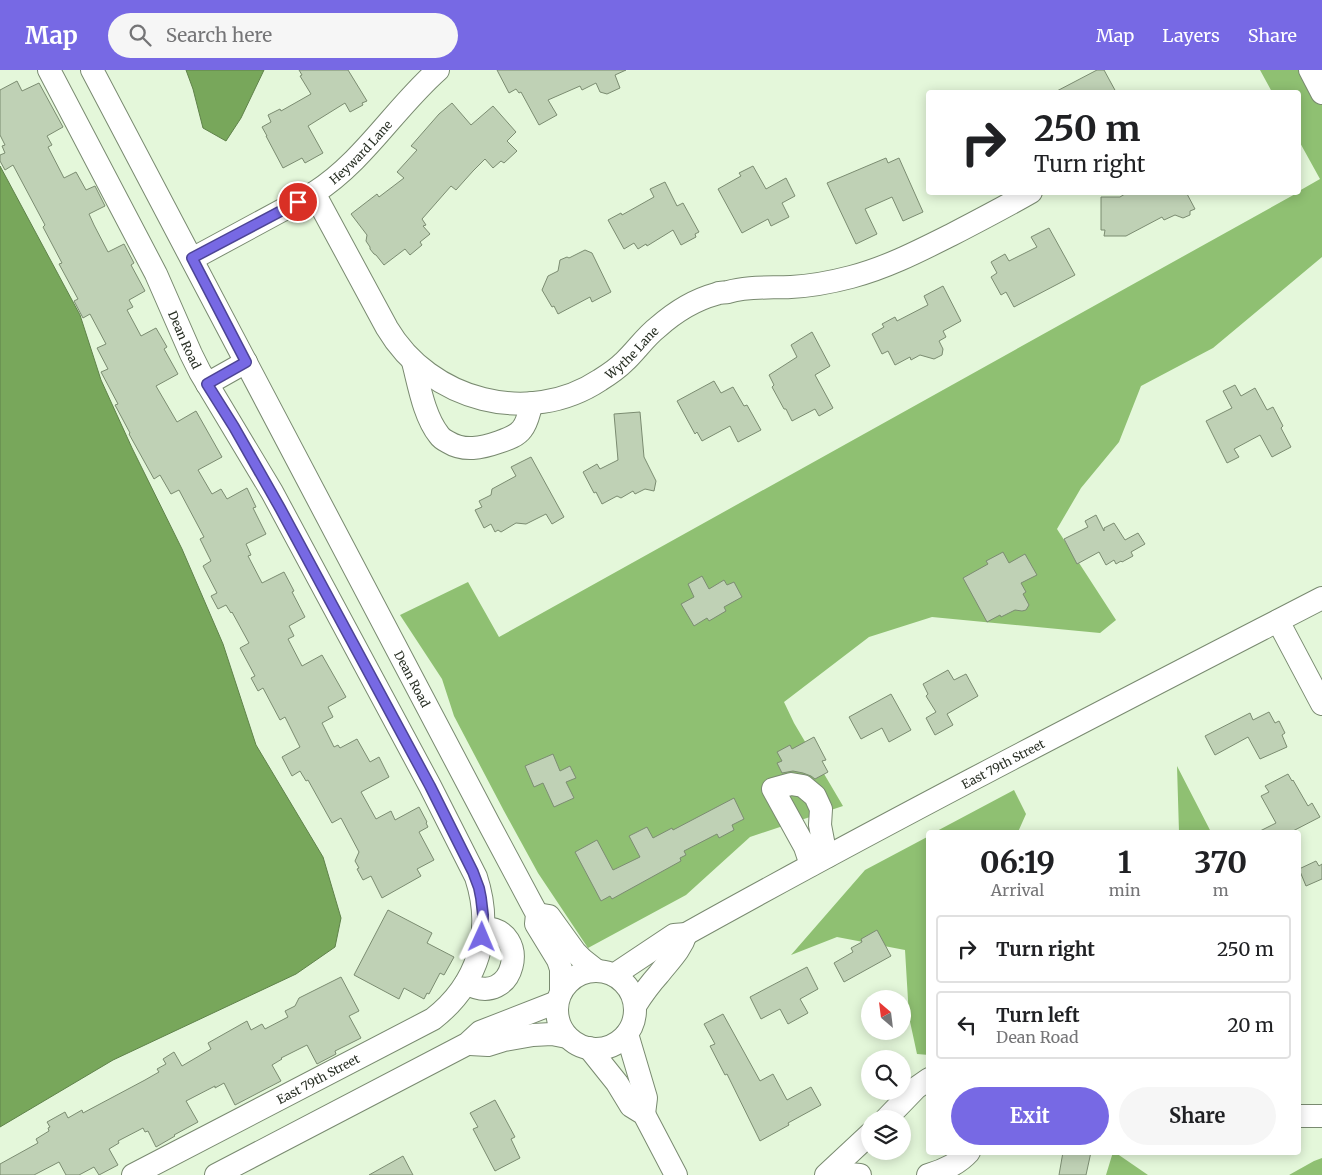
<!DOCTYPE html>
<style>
body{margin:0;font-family:Merriweather,serif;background:#f6f6f6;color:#202124;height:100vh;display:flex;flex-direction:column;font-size:19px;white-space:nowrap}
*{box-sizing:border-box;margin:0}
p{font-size:16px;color:#757577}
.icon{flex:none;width:28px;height:28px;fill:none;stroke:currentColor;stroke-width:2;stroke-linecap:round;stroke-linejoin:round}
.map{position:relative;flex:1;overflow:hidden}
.details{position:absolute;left:926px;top:760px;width:375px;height:325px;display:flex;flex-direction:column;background:#fff;border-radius:5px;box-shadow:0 2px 12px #0003}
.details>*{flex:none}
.top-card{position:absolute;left:926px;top:20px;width:375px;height:105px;border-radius:5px;box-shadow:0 2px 12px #0003;background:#fff;color:#202124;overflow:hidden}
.needle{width:32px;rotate:332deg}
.buttons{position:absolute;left:861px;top:920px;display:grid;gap:10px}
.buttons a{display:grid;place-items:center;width:50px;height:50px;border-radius:50%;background:#fff;box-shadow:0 2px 12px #0003;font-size:25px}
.pin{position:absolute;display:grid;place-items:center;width:42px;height:42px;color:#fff;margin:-21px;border:2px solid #fff;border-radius:50%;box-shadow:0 1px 5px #0007}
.me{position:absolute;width:55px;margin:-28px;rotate:1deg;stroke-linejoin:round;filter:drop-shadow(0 0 4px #0008)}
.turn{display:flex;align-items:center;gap:18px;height:105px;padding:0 25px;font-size:22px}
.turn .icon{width:65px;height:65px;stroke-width:2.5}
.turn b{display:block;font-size:35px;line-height:42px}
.eta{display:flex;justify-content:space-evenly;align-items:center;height:85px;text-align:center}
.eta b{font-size:30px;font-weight:700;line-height:35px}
.action{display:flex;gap:10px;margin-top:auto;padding:10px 25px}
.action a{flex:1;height:58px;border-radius:30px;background:#7769e4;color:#fff;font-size:20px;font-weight:700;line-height:58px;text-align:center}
.action a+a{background:#f6f6f6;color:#202124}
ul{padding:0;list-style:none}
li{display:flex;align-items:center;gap:15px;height:68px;margin:0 10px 8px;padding:0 15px;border:2px solid #e0e0e0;border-radius:5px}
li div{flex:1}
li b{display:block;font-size:19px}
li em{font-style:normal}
header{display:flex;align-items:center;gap:30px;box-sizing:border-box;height:70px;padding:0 25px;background:#7769e4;color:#fff}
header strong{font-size:24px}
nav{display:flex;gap:28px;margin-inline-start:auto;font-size:18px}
.search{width:350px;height:45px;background:#f6f6f6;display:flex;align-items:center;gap:12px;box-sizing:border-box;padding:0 18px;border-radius:28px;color:#757577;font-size:19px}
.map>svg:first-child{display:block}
.forest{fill:#8fc072}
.water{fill:#78a75b;stroke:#5f824a}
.building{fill:#bfd1b5;stroke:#7b8c71}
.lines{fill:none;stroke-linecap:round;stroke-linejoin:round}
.minor-casing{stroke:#798a70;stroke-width:24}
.minor{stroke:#fff;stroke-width:22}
.route-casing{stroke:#4d4494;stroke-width:12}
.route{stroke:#7769e4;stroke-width:9}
.labels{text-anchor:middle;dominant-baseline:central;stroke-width:4;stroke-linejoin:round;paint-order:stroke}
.street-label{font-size:12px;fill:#262d22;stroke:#fff}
</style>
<header>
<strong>Map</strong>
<div class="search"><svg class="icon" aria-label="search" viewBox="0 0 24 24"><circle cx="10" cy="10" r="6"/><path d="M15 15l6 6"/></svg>Search here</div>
<nav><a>Map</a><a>Layers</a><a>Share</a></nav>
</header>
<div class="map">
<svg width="1322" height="1105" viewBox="0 0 1322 1105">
<rect width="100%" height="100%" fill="#e4f7da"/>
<path class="forest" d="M1260,0H1322V187L1213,278L1141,316L1119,372L1081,418L1057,459L1116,550L1100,563L932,547L869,567L784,632L794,653L843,736L750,767L686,825L588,878L538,803L504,741L454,646L442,609L400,545L468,512L499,567L1297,123L1299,122V121L1320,109L1299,71V22H1272Z
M1177,696L1211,762H1179Z
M1014,720L1026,744L1018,762H935Z
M929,766V985L917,984L909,947L905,880L837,867L791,885L865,800Z
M1113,1082L1116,1083L1148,1105H1106Z
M1322,1088V1105H1289L1314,1091Z"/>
<path class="water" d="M186,0H264L241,48L226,71L203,58L193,19Z
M0,96L80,245L101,310L132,378L182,479L223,574L256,675L323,787L341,848L335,877L296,904L113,990L0,1057Z"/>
<path class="building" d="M299,0H348L367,31L362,33L363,35L350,42L345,33L308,56L323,83L305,93L302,88L283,98L266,66H267L262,57L271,52L268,45L280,39L281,41L311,24L300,6L302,5Z
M497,0H626L615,5L620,18L607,24L600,22L596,13L582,20L580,16L548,30L557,45L539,55L521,22L519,23L516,19L509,23Z
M1097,0H1104L1116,22H1055Z
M17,11L22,21L39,13L63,57L47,66L52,75L48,77L64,108L76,102L86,120L95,116L105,136L89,144L94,155L108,182L124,174L134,193L131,195L145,221L129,230L133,237L127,240L141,266L156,258L167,277L164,279L178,304L156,316L177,352L196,341L222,387L198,400L212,424L221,419L227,429L247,418L256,437L253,438L266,464L246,474L251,485L248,486L262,513L284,502L294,521L292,522L305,547L289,556L294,566L288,569L302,596L322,585L346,627L328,637L333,647L322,653L334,677L338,675L340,678L357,669L370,692L379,687L389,707L361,722L376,749L391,741L395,750L419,737L427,752L426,753L428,757L419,762L434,790L417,799L421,806L382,828L371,806L363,810L357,799L359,798L355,791L359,782L341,748L332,753L308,710L306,711L300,701L292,706L282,687L300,677L285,647L280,650L263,618L258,621L251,608L255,606L240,578L249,573L232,542L231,543L226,535L218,539L211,526L217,523L203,496L211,491L200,469L204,467L179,420L171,424L160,405L154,409L129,364L130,363L115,335L118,334L101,302L108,299L97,278L106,274L90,244L83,248L74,231L78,229L59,194L62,193L43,157L45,155L13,95L5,100L0,91V85L5,83L2,76L5,75L0,65V20Z
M452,33L471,55L493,36L516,62L507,71L517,81L504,93L501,91L493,98L485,89L473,101L456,120L451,116L422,149L426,155L423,156L430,164L420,172L422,175L410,185L405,179L384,195L376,185L374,184L370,179V177L366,171L367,165L351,144L377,124L379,127L404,108L397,102L417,80L411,76L439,44Z
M886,88L888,93L899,88L923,142L903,151L892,127L865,139L877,164L856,174L827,113Z
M753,96L766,119L786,108L795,126L782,133L789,147L771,156L768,149L742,163L718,119L741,106L739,103Z
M665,112L677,136L683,133L699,162L695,164L696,167L681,175L673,160L647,176L646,174L638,179L634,173L624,179L608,150L621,143L622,145L654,127L650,119Z
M1128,122H1186L1195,139L1190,141V145L1183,148L1175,145L1164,150L1162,147L1126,166H1104L1105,160H1101V127H1120Z
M1049,158L1075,205L1014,237L1006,222L1001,225L991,207L997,203L991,192L1005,184L1009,191L1037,177L1031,167Z
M585,180L592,183L611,222L592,232L590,227L558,244L554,236L552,237L542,220L548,206L558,201L560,190L567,187L569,188Z
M943,216L961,251L943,261L946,267L939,271L943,279L942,285L934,289L920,285L911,290L910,287L895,295L888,281L882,284L872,264L884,257L882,254L895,247L897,251L928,235L924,226Z
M812,262L830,296L815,305L833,338L819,346L815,339L792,351L786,339H784L772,317L774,315L769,305L797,287L791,275Z
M714,311L721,323L733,317L744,336L747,335L761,360L738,372L730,356L702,371L697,362L695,364L677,331Z
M1235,315L1241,326L1255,318L1267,340L1273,337L1283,356L1281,358L1291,377L1272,387L1260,365L1234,379L1239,387L1227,393L1206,351L1232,338L1223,321Z
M640,342L644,387L656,411L654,421L645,419L635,424L633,421L621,428L617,426L602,434L596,422L594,423L583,402L597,394L600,399L618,390L614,344Z
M531,387L564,447L552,454L546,444L526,454L516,453L501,462L498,460L495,462L491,454L484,458L475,440L482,437L479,431L491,425L492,419L516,406L511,397Z
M1096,445L1104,461V458L1114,453L1125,470L1138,463L1145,474L1131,482L1133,486L1122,492L1121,491L1116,494L1114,490L1106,495L1099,482L1077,494L1064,469L1088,457L1085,451Z
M1003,482L1009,493L1025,484L1037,505L1021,513L1026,522L1023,524L1029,535L1026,540L1022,541L1015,540L1001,547L1000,545L987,552L963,508L988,494L986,491Z
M702,506L709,519L724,510L727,515L734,512L742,527L724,537L726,541L709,551L707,548L694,556L681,534L694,527L688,514Z
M948,600L954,610L966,604L978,626L947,644L953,655L935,665L926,648L936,642L926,626L928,624L923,614Z
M891,624L911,660L889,672L882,658L861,669L849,647Z
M1269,642L1275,653L1279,651L1285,663L1282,665L1287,677L1260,689L1248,667L1215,685L1205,666L1250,643L1253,650Z
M814,667L826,690L822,691L828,702L815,709L811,706L803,703L793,701L782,703L777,693L782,691L777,682L790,675L792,679Z
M553,684L560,701L570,696L576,708L566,712L574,728L554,737L543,713L534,717L525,696Z
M1288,704L1292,711L1293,710L1308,736L1312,733L1320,747L1291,762H1258L1276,753L1261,726L1269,722L1265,716Z
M734,728L744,749L732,755L734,760L719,768L717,764L684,781L686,785L680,788L681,791L612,829L610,826L601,831L575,782L597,770L613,800L640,787L629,766L647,757L653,768L672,758L673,760Z
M1316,791L1319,796L1322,794V809L1306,816L1299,799Z
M388,840L432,863L427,873L454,887L444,905L440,903L429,924L427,923L424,929L404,918L399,929L354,905Z
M877,860L891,886L844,912L834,893L853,882L851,878L862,872L861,869Z
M807,897L818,919L800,929L808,943L788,954L780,939L761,949L750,927Z
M341,907L359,941L349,946L361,968L335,981L336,984L317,994L307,975L281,988L282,989L272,995L281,1011L235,1035L224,1013L215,1018V1016L186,1031L198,1052L174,1065L175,1066L156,1077L148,1061L145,1062L143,1058L118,1071L119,1073L109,1079L118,1095L99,1105L94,1097L79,1105H66L59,1092L34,1105H0V1094L38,1073L36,1069L49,1061L48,1058L50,1057L47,1052L65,1042L68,1048L82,1040L83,1043L145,1010L159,1002L157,999L166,994L163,989L174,982L182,996L211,979L208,973L247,951L251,960L262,954L265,959L288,947L285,941L295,936L299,928Z
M723,944L760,1011L773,1004L787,1030L811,1017L821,1035L788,1053L789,1055L760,1071L727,1004L725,1005L710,976L715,974L704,954Z
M495,1030L515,1067L511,1069L520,1088L495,1101L473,1059L478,1057L470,1043Z
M1063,1082H1091L1086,1105H1059Z
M403,1086L413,1105H369Z"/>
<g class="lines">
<g class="minor-casing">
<g id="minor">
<path id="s1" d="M49,0L156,204L191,284L200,302L272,422L430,716L476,807C494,862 478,914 433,949L133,1105"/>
<path id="s2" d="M92,0L489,754L537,844L536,854L558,890L561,899V922"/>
<path d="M1310,0L1322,23"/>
<path id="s3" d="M314,123L387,258C430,331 529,357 600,310C608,305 617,299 624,292C636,281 645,267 658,257C675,242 694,230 716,224C720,222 724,223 728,222C747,216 770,218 791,217C810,216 832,212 851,207C886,198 919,181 951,165C978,151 1005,137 1031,122"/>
<path id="s4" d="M192,189L314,123C364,91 394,39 438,0"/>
<path d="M413,292C419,315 424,346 439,365C441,368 444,370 448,372C464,382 482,378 499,372C508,369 517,366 522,359C528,352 529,341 532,333"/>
<path d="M207,314L246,292"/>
<path d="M1278,551L1322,634"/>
<path d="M811,795L805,777L773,719L791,714L803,716L815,726L821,739L820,755L824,776L828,786"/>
<path d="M537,844L549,846L575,882L583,890L597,901"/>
<circle cx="596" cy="940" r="39"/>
<path id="s5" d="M614,905L674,865L686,864C896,747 1109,638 1322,528"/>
<path d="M466,913C515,941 533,858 483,858"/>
<path d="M635,936C642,925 650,914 659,904C669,891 681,880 686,864"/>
<path d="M627,964L646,1028L644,1044"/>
<path d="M470,974L488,975L504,970L533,965L552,964L567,967"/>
<path d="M589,978L617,1013L631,1036L644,1044L676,1105"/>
<path d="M1299,1046H1322"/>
<path d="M886,1049L916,1018L929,1009"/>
<path d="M216,1105L467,974L480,962L557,932"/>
<path d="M826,1105L870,1064"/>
<path d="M837,1105L849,1104L860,1105"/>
<path d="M928,1105C942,1101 959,1093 969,1082"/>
</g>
</g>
<use href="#minor" class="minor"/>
</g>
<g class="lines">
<g class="route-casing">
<path id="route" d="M298,132L192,188L246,292L207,314L234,357L280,438L430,716L473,802L479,818L481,828L483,845L482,867"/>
</g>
<use href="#route" class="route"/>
</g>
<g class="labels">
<g class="street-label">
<text stroke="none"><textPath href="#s4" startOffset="201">Heyward Lane</textPath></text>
<text stroke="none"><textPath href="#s1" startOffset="302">Dean Road</textPath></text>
<text stroke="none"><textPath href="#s3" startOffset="440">Wythe Lane</textPath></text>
<text stroke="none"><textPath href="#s2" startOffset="688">Dean Road</textPath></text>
<text stroke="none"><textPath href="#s5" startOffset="444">East 79th Street</textPath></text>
<text transform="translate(318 1009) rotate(-28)">East 79th Street</text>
</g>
</g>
</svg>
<div class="buttons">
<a><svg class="needle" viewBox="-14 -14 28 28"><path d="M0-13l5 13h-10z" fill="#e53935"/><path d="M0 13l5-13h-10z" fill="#757577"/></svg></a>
<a><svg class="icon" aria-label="search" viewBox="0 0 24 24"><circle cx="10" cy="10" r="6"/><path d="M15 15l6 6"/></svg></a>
<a><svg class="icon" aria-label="layers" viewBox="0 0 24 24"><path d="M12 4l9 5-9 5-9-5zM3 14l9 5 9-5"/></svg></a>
</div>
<div class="pin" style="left:298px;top:132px;background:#d93025"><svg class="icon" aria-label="arrive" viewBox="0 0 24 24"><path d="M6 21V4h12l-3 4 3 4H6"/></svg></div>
<svg class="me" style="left:482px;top:867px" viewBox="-20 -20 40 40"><path d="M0-17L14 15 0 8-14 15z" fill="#7769e4" stroke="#fff" stroke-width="4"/></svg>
<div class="top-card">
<div class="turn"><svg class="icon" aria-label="right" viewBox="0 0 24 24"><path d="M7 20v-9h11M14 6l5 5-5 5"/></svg><div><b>250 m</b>Turn right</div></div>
</div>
<section class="details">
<div class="eta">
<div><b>06:19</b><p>Arrival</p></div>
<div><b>1</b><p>min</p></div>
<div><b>370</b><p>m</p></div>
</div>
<ul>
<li><svg class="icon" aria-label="right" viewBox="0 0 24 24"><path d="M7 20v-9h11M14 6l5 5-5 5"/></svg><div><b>Turn right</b></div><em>250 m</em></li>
<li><svg class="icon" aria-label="left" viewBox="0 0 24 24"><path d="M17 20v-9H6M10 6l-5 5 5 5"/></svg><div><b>Turn left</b><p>Dean Road</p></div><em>20 m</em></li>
</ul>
<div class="action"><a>Exit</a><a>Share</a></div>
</section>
</div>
